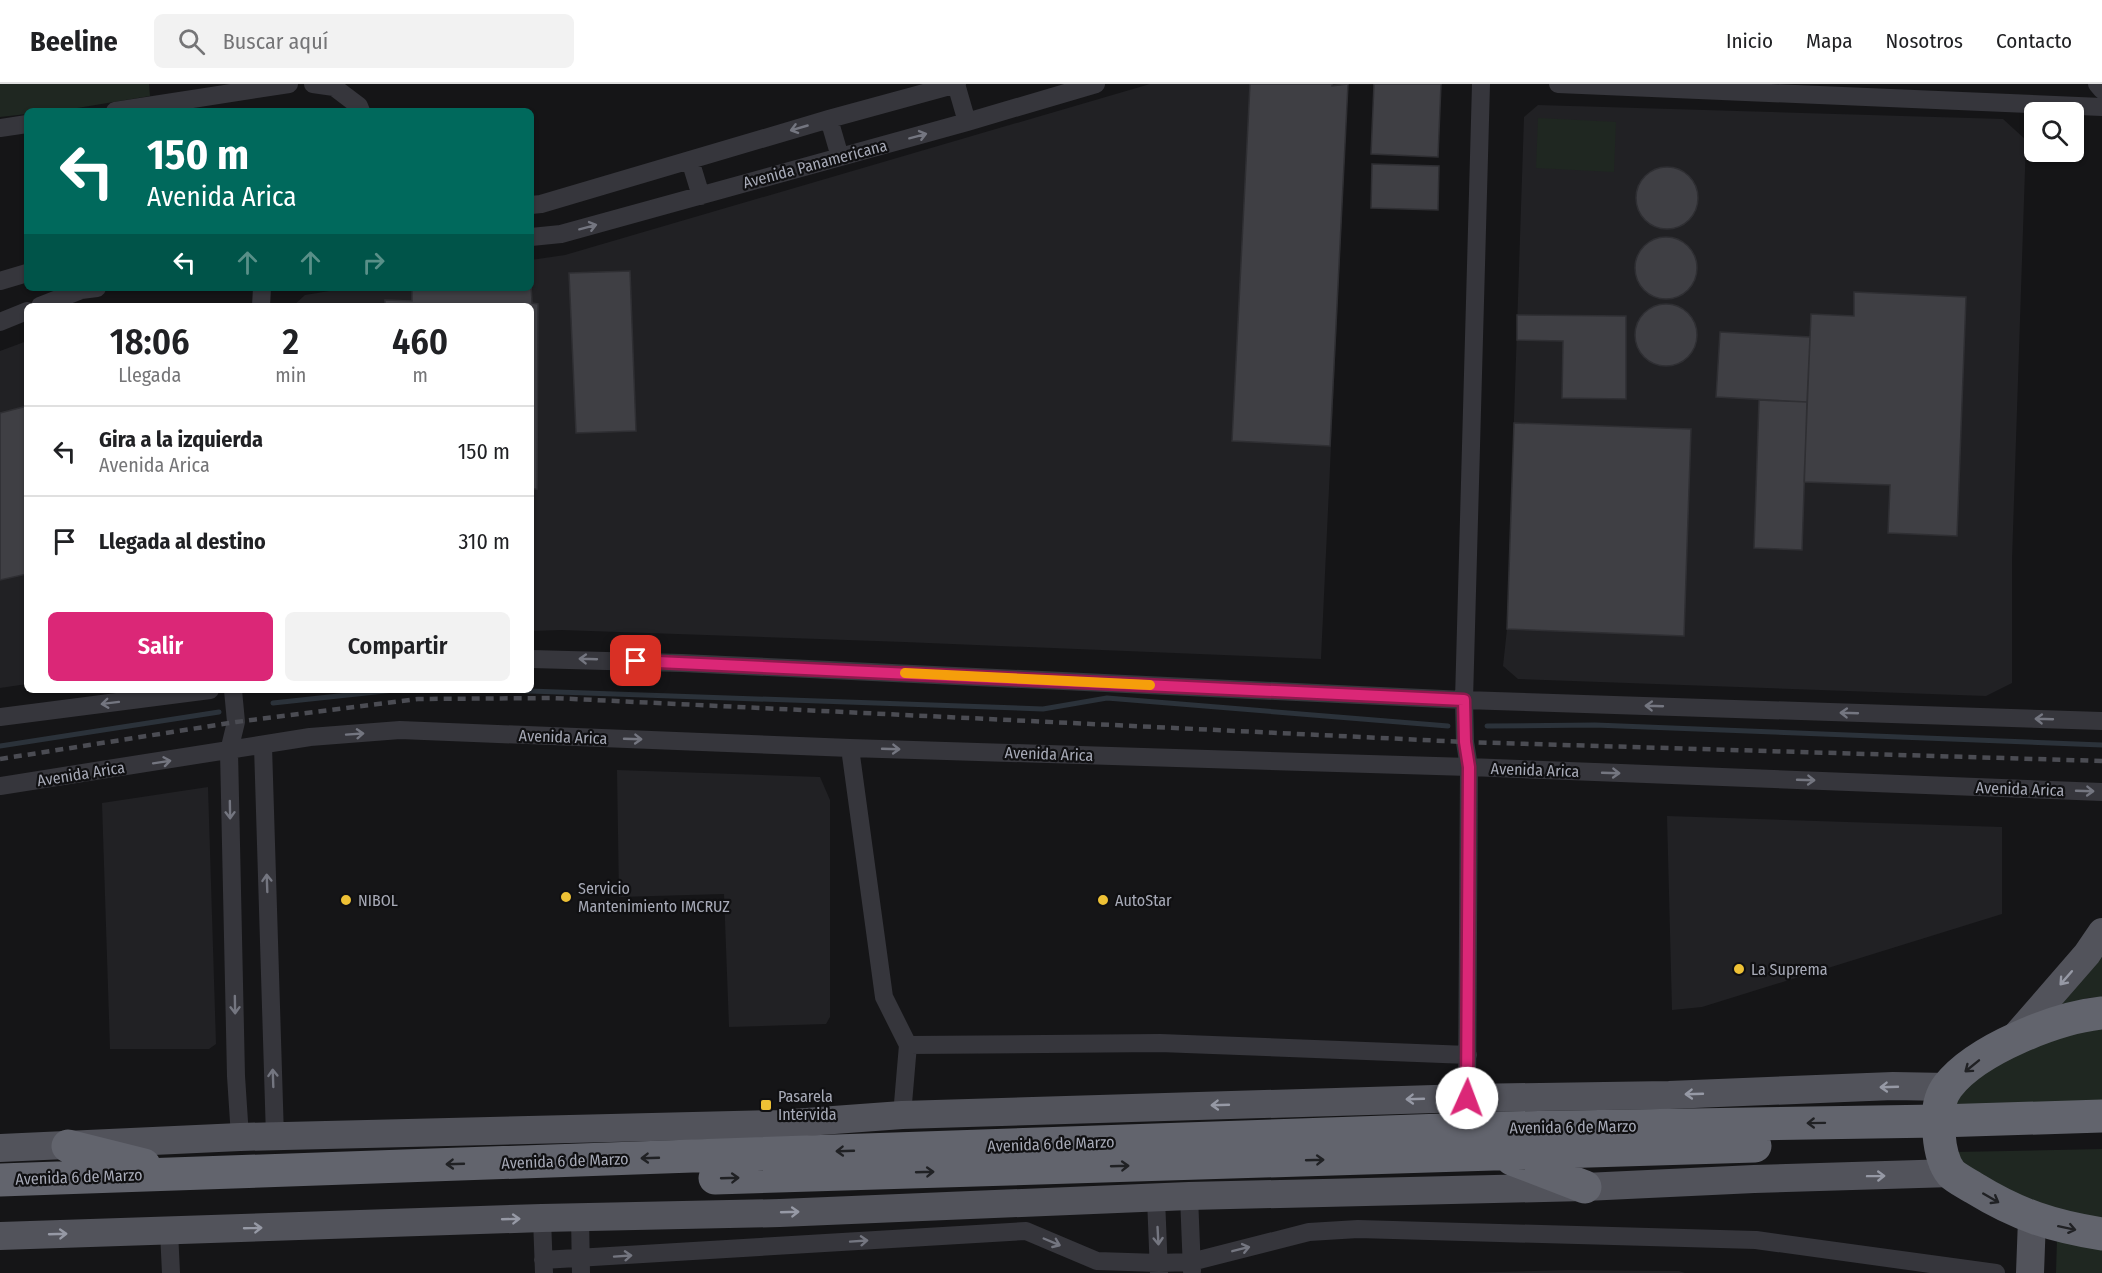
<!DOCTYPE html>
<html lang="es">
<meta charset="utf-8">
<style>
body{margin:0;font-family:"Fira Sans Condensed",sans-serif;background:#f2f2f2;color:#202124;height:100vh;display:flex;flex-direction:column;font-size:22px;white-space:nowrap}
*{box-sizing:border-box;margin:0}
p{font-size:20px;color:#757577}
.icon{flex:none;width:33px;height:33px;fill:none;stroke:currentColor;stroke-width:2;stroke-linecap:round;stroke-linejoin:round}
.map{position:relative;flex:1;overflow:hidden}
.details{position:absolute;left:24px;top:219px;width:510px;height:390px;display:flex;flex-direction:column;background:#fff;border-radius:9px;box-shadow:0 2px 4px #0004}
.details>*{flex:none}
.hud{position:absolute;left:24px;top:24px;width:510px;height:183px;border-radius:9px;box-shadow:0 2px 4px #0004;background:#00695c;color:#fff;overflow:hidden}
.tools{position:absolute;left:2024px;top:18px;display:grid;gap:12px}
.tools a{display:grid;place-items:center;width:60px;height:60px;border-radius:9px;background:#fff;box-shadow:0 2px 4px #0004;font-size:30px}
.pin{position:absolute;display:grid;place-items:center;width:51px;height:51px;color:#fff;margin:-26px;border-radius:12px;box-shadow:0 3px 9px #0006}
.me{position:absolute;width:66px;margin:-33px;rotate:2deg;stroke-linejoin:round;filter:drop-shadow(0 0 4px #0008)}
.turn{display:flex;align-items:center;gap:21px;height:126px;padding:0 24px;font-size:27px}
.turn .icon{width:78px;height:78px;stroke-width:2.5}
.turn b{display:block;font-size:42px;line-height:51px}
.lanes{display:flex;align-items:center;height:57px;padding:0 24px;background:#0003;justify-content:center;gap:30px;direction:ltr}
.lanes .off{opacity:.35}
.eta{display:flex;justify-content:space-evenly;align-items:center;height:102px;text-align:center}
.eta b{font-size:36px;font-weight:600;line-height:42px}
.primary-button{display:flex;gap:12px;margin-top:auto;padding:12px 24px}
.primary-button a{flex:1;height:69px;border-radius:9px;background:#db2777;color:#fff;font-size:24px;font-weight:600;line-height:69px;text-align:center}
.primary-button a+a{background:#f2f2f2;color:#202124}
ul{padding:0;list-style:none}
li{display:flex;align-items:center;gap:18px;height:90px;padding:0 24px;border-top:2px solid #e0e0e0}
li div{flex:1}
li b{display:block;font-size:22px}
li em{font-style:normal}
header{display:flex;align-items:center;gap:36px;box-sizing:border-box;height:84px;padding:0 30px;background:#fff;border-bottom:2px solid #e0e0e0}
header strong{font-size:28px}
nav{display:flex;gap:33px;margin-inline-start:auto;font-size:21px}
.search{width:420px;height:54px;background:#f2f2f2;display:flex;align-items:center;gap:15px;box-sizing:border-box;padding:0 21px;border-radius:9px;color:#757577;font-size:22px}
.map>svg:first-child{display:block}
.built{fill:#212124}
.green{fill:#1f2721}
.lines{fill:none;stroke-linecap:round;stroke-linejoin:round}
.stream{stroke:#2b323a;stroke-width:5}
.building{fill:#3f3f44;stroke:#2f2f33;stroke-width:1.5}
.street{stroke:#36363c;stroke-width:18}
.primary{stroke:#52535b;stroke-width:28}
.highway{stroke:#62646d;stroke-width:33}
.rail{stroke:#4b4c53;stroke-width:4.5;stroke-dasharray:8 6;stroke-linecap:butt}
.oneway{stroke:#747680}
.oneway2{stroke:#9699a5}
.oneway3{stroke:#202124}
.route-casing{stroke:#8e194d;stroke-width:15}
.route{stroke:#db2777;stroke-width:10}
.slow{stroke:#f59e0b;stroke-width:10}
.poi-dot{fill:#eec135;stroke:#101012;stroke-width:2}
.labels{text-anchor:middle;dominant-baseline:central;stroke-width:4.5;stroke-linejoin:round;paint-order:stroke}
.street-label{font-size:16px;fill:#a7aab7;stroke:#101012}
.poi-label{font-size:16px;fill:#a7aab7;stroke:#101012;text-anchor:start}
</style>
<header>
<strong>Beeline</strong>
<div class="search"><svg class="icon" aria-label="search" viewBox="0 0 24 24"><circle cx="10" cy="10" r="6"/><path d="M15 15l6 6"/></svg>Buscar aquí</div>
<nav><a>Inicio</a><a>Mapa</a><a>Nosotros</a><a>Contacto</a></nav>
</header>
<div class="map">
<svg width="2102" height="1189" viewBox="0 0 2102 1189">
<rect width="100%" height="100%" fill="#151517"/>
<path class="built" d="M1150,0H1348L1321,575L904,558L561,546L531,547V222H293L305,211L348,204H531V176L565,171Z
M1538,21L2003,35L2026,56L2012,476V599L1986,612L1518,595L1503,582L1507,545L1524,33Z
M27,257V600L0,604V267Z
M617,686L820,693L830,716V933L826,940L729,943L724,810L619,813Z
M208,703L216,960L209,965H110L102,719Z
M1667,732L2002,743V830L1702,923L1672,926Z
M1568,1186L1679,1187L1685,1189H1459Z"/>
<path class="green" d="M0,0H149L150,12L65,26L27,27V30L0,33Z
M1538,34L1616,38L1614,88L1536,84Z
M2102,870V913L2087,914L2052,925Z
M2102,940V1019L1954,1024C1957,1018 1959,1009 1964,1004C1994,970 2060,953 2102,940Z
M2102,1065V1140L2053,1130L1961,1079L1954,1068Z
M2057,1155L2102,1162V1189H2056Z"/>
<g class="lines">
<path class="stream" d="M503,606L1043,625L1107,614L1448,642
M273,619L394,606
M1487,642L1595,641L2102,661
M0,662L219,628"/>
</g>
<path class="building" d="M1250,0H1332V2L1348,0L1330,362L1232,357Z
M1374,0H1441L1438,73L1371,70Z
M1372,80L1439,82L1438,126L1371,124Z
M1636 114a31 31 0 1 1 62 0a31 31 0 1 1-62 0Z
M1635 184a31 31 0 1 1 62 0a31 31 0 1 1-62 0Z
M630,187L636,347L576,349L569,189Z
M531,200L532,219L538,220L537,405H531V222H385V216L412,217V204H531Z
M1854,208L1966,213L1957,452L1888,449L1890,401L1804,398L1811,230L1854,232Z
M1635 251a31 31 0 1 1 62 0a31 31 0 1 1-62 0Z
M1517,231L1626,232V315L1562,314L1563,257L1517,256Z
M1720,248L1810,253L1807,318L1716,313Z
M1759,316L1807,318L1802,466L1754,464Z
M27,322V490L0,496V329Z
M1514,339L1691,345L1684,552L1507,545Z"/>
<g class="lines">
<path class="street" d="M313,0L334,3L359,22L361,27
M956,0L967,38
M1558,0L2102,23
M2097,0L2102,6
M115,27L289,0
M829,35L840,73
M0,44L27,40
M690,76L701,112
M531,121L541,120L829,35L957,0
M531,153L561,150L967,38L1096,0
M0,197L27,189
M40,222L81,206L97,204
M261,222L262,204
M0,238L27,227
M531,575L682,579L1464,616L2102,637
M233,606L236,638L229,667L236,992L240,1053
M0,633L210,606
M263,662L275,1053
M850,664L884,913L908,961L902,1031
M0,702L310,653L400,646L850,664L1469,683L2102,708
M908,961L1160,959L1468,971
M1467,1014L1469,683L1465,658L1464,616L1481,0
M1189,1112L1192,1187
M1156,1114L1159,1189
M580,1133L581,1189
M542,1134L544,1189
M169,1147L171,1189
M543,1176L1026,1147L1097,1177L1159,1179L1191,1178L1309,1148L1358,1145L1756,1156L1996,1189"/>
<path class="primary" d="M2014,954L2087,870L2102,848
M0,1064L240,1053L779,1040L902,1031L1467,1014L1669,1011L1893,1002L1948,1003
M0,1152L542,1134L780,1129L1189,1112L1585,1103L1754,1095L1952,1089
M2030,1189L2032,1135"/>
<path class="highway" d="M2102,929C2056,934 1977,965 1948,1002C1937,1016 1937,1034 1939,1050C1940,1063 1943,1079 1951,1089C1957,1095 1968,1100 1974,1104C2018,1131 2052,1142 2102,1150
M68,1062L144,1081
M1512,1075L1585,1103
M715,1094L1755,1062
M0,1096L1501,1044L1938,1037L2102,1032"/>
<path class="rail" d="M0,675L236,638L418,615L553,614L1465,658L2102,677"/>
</g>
<defs><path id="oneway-shaft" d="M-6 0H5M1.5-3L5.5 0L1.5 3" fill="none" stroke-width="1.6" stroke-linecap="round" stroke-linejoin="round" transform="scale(1.5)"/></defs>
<g class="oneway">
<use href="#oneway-shaft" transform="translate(799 44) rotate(164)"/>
<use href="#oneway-shaft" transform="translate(918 52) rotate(-15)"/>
<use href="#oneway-shaft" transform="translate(588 143) rotate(-15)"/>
<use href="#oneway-shaft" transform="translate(588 575) rotate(-178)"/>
<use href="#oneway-shaft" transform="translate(110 619) rotate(173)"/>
<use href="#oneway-shaft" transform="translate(1654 622) rotate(-178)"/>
<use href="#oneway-shaft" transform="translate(1849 629) rotate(-178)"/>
<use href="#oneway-shaft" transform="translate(2044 635) rotate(-178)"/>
<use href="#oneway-shaft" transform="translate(355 650) rotate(-4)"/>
<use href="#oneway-shaft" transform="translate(633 655) rotate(2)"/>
<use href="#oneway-shaft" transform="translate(891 665) rotate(2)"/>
<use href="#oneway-shaft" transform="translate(162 678) rotate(-9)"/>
<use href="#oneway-shaft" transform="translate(1611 689) rotate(2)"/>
<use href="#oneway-shaft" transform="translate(1806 696) rotate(2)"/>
<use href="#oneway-shaft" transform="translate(2085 707) rotate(2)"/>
<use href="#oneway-shaft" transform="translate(230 726) rotate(89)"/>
<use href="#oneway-shaft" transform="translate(267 799) rotate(-92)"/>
<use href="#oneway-shaft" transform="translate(235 921) rotate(89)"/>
<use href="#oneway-shaft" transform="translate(273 994) rotate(-92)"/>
<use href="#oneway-shaft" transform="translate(1158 1152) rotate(87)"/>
<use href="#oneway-shaft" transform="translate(859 1157) rotate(-4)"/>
<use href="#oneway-shaft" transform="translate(1052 1158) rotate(23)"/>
<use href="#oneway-shaft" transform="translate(1241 1165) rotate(-14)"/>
<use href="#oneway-shaft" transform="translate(623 1172) rotate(-4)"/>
</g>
<g class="oneway2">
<use href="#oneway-shaft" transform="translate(2066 894) rotate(131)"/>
<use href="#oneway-shaft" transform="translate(1889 1003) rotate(178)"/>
<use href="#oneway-shaft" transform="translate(1694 1010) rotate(178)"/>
<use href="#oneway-shaft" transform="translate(1415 1015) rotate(178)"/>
<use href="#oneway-shaft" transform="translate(1220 1021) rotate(178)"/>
<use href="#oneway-shaft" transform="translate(1876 1092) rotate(-1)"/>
<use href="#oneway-shaft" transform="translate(790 1128) rotate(-2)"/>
<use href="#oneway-shaft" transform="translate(511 1135) rotate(-2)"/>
<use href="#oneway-shaft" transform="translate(253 1144) rotate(-2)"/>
<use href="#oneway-shaft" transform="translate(58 1150) rotate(-2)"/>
</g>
<g class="oneway3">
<use href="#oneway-shaft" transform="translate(1972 982) rotate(141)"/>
<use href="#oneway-shaft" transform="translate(1816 1039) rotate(179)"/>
<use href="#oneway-shaft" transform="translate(845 1067) rotate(178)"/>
<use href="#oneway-shaft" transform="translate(650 1074) rotate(178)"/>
<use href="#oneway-shaft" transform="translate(1315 1076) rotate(-2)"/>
<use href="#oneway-shaft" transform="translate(455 1080) rotate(178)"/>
<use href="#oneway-shaft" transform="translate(1120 1082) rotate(-2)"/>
<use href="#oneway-shaft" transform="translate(925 1088) rotate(-2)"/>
<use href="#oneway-shaft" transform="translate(730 1094) rotate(-2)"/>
<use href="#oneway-shaft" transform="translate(1991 1114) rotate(30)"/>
<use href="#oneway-shaft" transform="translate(2067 1144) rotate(12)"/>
</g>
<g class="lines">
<g class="route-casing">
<path id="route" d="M636,577L1464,616L1465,658L1469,683L1467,1014"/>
</g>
<use href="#route" class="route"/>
<path class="slow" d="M905,589L1150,601"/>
</g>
<g class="poi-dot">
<circle cx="566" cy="813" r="6"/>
<circle cx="346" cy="816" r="6"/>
<circle cx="1103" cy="816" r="6"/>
<circle cx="1739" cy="885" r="6"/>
<rect x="760" y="1015" width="12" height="12" rx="3"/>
</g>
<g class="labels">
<g class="street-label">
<text transform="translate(815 80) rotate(-15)">Avenida Panamericana</text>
<text transform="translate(563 653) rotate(2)">Avenida Arica</text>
<text transform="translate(1049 670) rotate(2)">Avenida Arica</text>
<text transform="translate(1535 686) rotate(2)">Avenida Arica</text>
<text transform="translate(81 690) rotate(-9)">Avenida Arica</text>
<text transform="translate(2020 705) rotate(2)">Avenida Arica</text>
<text transform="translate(1573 1043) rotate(-1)">Avenida 6 de Marzo</text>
<text transform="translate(1051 1060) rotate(-2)">Avenida 6 de Marzo</text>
<text transform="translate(565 1077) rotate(-2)">Avenida 6 de Marzo</text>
<text transform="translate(79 1093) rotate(-2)">Avenida 6 de Marzo</text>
</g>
<g class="poi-label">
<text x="578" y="804">Servicio<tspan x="578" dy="18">Mantenimiento IMCRUZ</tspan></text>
<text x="358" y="816">NIBOL</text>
<text x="1115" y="816">AutoStar</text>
<text x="1751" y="885">La Suprema</text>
<text x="778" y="1012">Pasarela<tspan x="778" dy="18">Intervida</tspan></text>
</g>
</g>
</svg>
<div class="tools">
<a><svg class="icon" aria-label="search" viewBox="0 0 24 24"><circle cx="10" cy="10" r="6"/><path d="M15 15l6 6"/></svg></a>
</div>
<div class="pin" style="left:636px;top:577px;background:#d93025"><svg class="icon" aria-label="arrive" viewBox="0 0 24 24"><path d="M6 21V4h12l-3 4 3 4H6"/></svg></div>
<svg class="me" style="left:1467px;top:1014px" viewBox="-20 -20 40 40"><circle r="19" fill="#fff"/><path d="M0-13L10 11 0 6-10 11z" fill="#db2777"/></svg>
<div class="hud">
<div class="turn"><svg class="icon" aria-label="left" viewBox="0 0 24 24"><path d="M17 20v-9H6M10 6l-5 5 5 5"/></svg><div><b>150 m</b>Avenida Arica</div></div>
<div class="lanes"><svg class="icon" aria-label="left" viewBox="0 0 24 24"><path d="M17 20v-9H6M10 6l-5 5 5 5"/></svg><svg class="icon off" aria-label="ahead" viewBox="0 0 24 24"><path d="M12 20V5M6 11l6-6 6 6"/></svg><svg class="icon off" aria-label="ahead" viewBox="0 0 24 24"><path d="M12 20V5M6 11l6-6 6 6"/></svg><svg class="icon off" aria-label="right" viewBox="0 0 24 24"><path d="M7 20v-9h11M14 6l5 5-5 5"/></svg></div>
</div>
<section class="details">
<div class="eta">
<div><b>18:06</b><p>Llegada</p></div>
<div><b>2</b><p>min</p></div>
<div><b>460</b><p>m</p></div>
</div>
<ul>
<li><svg class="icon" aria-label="left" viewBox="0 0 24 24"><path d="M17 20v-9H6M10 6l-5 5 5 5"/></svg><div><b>Gira a la izquierda</b><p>Avenida Arica</p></div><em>150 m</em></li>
<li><svg class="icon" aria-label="arrive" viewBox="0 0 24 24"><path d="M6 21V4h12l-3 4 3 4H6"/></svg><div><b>Llegada al destino</b></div><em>310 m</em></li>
</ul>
<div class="primary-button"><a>Salir</a><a>Compartir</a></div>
</section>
</div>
